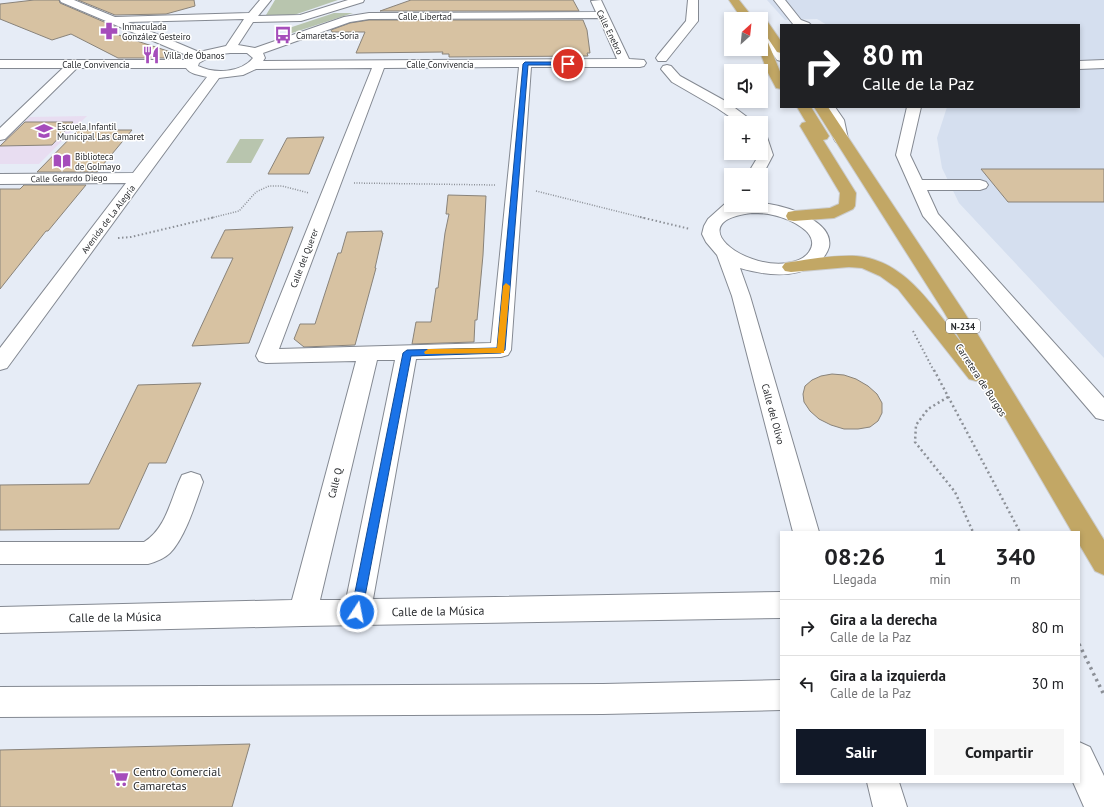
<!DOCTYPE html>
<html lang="es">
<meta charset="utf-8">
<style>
body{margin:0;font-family:"PT Sans",sans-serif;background:#f6f6f6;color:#202124;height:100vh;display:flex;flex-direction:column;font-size:15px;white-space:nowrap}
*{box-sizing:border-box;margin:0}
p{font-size:13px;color:#757577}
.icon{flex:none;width:22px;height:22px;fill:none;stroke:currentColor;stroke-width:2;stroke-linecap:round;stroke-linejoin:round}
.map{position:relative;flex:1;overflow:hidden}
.panel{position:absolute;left:780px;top:531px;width:300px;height:252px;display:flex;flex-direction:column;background:#fff;border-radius:0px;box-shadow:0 2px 6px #0003}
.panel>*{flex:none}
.top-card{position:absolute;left:780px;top:24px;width:300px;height:84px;border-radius:0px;box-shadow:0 2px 6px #0003;background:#202124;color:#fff;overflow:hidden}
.needle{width:26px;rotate:27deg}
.fabs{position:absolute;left:724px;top:12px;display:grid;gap:8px}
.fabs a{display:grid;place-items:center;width:44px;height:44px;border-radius:0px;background:#fff;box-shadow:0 2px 6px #0003;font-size:20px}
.pin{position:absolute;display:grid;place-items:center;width:34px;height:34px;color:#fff;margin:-17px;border:2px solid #fff;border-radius:50%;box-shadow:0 1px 4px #0007}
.me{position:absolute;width:44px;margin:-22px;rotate:11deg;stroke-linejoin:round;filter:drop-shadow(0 0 3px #0008)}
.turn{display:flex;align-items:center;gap:14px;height:84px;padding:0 16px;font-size:18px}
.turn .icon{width:52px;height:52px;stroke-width:2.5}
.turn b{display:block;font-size:28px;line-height:34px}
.eta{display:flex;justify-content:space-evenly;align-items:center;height:68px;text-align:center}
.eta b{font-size:24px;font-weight:600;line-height:28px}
.cta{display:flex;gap:8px;margin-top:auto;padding:8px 16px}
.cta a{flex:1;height:46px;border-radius:0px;background:#111827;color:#fff;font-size:16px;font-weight:600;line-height:46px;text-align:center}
.cta a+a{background:#f6f6f6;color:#202124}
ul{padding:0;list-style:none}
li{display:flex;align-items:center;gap:12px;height:56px;padding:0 16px;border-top:1px solid #e0e0e0}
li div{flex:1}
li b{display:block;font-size:15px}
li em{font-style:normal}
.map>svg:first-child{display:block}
.built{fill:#d5dfef}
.education{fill:#e8ddf1}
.green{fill:#b8c5ae}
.building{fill:#d7c2a2;stroke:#89837a}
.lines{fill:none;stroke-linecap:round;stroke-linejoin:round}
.minor-casing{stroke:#848992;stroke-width:2}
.highway-casing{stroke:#cbcccd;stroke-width:2}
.path-far3{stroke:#8c9097;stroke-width:1.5;stroke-dasharray:1 1.5;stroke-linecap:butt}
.path-far2{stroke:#8c9097;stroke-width:2;stroke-dasharray:1.5 2.5;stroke-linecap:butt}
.path-far1{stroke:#8c9097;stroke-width:2.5;stroke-dasharray:2 3;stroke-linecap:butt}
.path{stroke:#8c9097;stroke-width:3.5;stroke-dasharray:2.5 4;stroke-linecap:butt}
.minor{fill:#fff;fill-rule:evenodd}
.highway{fill:#c2a765;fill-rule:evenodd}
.route{fill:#1a73e8;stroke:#114b97}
.slow{fill:#f59e0b}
.labels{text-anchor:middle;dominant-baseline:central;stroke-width:3;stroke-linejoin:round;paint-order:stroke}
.far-street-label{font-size:9px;fill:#282a2d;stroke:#fff}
.far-poi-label{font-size:9px;fill:#282a2d;stroke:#fff;text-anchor:start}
.shield{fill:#fff;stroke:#686a6c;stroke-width:1}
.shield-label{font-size:9px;font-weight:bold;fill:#282a2d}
.street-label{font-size:10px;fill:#282a2d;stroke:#fff}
.near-street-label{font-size:12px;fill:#282a2d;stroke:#fff}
.near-poi-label{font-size:12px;fill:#282a2d;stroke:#fff;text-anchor:start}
</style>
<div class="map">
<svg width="1104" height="807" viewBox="0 0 1104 807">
<rect width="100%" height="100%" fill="#e6ecf6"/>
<path class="built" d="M767,0H1104V358L959,203L942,168L937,138L947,107H1079V25H827L817,19L785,20Z"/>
<path class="education" d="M87,116L39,164H0V145L30,117Z"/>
<path class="green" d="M275,0H338L294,15H266Z
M334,13H353L286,35V29Z
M240,139H264L251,163H226Z"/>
<path class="building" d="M34,0H59L60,3L118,28L106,31L177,54V58H118L71,34L52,40L0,19V4Z
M78,0H194L195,6L166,14L115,15Z
M411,0H573L579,11H380Z
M369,20H583L587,30L590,53H587L588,56L449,57V54H442L443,52L356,53L365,32H332L331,30L350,23Z
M25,122H73L52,145L0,146Z
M78,130H132L97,172H37Z
M324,137L309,174H268L287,138Z
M981,169H1104V202H1008Z
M24,185H86L48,231H46L0,289V189H20Z
M448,195L486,196L483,255L477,320H475L474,342L412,344L416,322H431L436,288H438L445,233L449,214H446Z
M293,227L249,343L192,346L233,258H211L225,230Z
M382,231V233H383L375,268H376L355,345L304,347L294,339L300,324H315L338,253H341L347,232Z
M832,374L844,375L856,379L868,386L877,394L882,403V413L878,421L870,427L858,429H844L831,425L819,419L810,411L804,402L803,394L805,386L812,380L821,376Z
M201,383L166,463H149L119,529L0,530V485L89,484L138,385Z
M250,744L232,807H0V750Z"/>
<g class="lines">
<g class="minor-casing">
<path id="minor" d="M60,0H74L115,17L249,13L260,0H271L258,16L300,15L348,0H364L363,2L301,21L253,22L238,45L255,48L344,17L369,13L596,12L591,1L601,0L629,59L644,60L646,63L644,66L640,67H531L511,350L508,355L501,357L416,359L373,599L781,592V618L303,626L0,633V607L292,600L356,361L266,363L259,361L256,356L372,68L256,69L243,75L219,78L7,368L0,370V348L126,183L0,184V174L133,173L207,77C199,75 190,74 186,68H77L5,139L0,140V128L63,68H0V60H188L191,57L61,2ZM599,18L617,59L263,61L265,58L263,53L350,22L369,19ZM244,19L226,46L199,52L128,22ZM230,53H247L253,58C241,73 214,74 198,66L199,63L213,55ZM519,67L491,343L279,349L384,68ZM377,360H395L346,600H320Z
M688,0H698V21L666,61H658L656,58L658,55L686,21Z
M774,0H785L801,20L809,23L811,25L793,24Z
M761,25L765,26L781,48V61L777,60L761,36Z
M1104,60V68L1079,69V61Z
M667,65L671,66L680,76L727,102L755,123H739L717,108L672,82L661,69L663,66Z
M821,107H835L844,120L848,139L846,142L841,143L836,142L834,139L830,120Z
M907,107H921L910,155L922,180H980L986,182L988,185L986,188L980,190H927L938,214L1104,398V420L1096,418L923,216L896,155Z
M761,133L766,134L773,155L761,178V175H747L759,155L758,153H761Z
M731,201V205C740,205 750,206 759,205C762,205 764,203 769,204C788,207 834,221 829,247C827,254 821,262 814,266C791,279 764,275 740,268L750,296L819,532H793L732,296L717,255L706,242L702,234L704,226L708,219L727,202ZM752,213C759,213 766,213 773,215C787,218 823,232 809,252C804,259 795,262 788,263C742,270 681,221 752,213Z
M191,472L200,475L203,482C196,502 185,538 170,553C165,558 155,562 148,564H0V542H144C167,528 171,497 182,475Z
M781,680V710L603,714L0,717V687L603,684Z
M1079,742L1090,747L1104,776V807H1084L1073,782H1079Z
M867,782H899L907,807H873Z"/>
</g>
<g class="highway-casing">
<path id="highway" d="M729,0H739L754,19H742Z
M761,17L765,18L781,41V53L777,52L761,28V19H756Z
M761,37L765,38L767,40L781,74V89L776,88L767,71L759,49H761Z
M797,107H811L829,136L827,139L823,140L856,193L855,206L853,209L834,218L794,221L788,220L786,216L788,212L794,211L830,208L839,204L840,193L800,126L802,123L806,122Z
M814,107H828L964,312L1104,540V575L1095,571L1079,544V532H1072L983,379L976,381L969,379L898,289L880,276L862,268L849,267L791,272L785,271L782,267L785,263L791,262C812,259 834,255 856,256C906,260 933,308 962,343L944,312Z"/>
</g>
<path class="path-far3" d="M354,183L495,185
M536,191L644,218
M211,218L239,211L256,192L269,186H282L309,193"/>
<path class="path-far2" d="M640,217L690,229
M118,238L131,237L215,217
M913,331L934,371"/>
<path class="path-far1" d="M934,370L1020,532
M948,397L928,409L916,425L915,442L955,492L973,532"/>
<path class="path" d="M1079,644L1104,695"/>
<use href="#minor" class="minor"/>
<use href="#highway" class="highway"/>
</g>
<path class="route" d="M568,62L570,63V65H528L505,350L501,353L411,356L362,612L361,616L357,617L353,616L351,612L403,353L407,350L497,348L523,64L525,62Z"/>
<path class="slow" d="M506,283L510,286L504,353L425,354L424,352L428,349L497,348L503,286Z"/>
<defs>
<g id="pharmacy-bare" transform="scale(1.38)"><path d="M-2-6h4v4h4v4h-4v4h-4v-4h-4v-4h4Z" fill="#a54dbb" stroke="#fff" stroke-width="2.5" paint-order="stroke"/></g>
<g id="bus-bare" transform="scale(1.38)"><path d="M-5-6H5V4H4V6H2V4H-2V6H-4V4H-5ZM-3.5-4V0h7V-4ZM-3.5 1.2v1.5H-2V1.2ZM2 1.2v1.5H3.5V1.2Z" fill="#a54dbb" stroke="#fff" stroke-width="2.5" paint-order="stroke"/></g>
<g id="restaurant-bare" transform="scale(1.38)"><path d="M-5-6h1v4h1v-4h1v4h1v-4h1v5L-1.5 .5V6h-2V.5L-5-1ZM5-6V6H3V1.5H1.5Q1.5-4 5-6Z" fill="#a54dbb" stroke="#fff" stroke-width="2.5" paint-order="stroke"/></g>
<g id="school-bare" transform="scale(1.38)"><path d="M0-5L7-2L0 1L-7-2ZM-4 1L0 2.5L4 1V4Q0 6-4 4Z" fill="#a54dbb" stroke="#fff" stroke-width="2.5" paint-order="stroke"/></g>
<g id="library-bare" transform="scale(1.38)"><path d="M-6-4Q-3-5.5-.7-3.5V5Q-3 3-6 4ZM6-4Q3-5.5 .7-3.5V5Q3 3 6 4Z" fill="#a54dbb" stroke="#fff" stroke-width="2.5" paint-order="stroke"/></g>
<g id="supermarket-bare" transform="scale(1.38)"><path d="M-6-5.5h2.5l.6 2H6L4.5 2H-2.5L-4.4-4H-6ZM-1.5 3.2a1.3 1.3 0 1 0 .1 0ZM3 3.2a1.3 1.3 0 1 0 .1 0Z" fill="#a54dbb" stroke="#fff" stroke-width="2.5" paint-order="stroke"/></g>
</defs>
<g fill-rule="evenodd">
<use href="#pharmacy-bare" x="109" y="31"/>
<use href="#bus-bare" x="283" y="35"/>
<use href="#restaurant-bare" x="151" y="55"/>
<use href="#school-bare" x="44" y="131"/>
<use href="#library-bare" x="62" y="161"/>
<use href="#supermarket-bare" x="120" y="778"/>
</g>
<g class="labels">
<g class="far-street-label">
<text x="425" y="16">Calle Libertad</text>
<text transform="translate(610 32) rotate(64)">Calle Enebro</text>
<text x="96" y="64">Calle Convivencia</text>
<text x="440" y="64">Calle Convivencia</text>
<text transform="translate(69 178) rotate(-1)">Calle Gerardo Diego</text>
<text transform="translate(108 219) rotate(-53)">Avenida de La Alegría</text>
<text transform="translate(304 258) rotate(-69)">Calle del Querer</text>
</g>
<g class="far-poi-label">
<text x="122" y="26">Inmaculada<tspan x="122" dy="10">González Gesteiro</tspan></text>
<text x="296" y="35">Camaretas-Soria</text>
<text x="164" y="55">Villa de Óbanos</text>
<text x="57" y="126">Escuela Infantil<tspan x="57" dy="10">Municipal Las Camaret</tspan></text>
<text x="75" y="156">Biblioteca<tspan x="75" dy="10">de Golmayo</tspan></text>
</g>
<rect class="shield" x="946" y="319" width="34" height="14" rx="3"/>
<g class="shield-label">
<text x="963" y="326">N-234</text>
</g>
<g class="street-label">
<text transform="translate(981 380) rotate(57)">Carretera de Burgos</text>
<text transform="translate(773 414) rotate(75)">Calle del Olivo</text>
<text transform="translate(335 483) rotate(-76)">Calle Q</text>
</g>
<g class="near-street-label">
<text transform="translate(438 611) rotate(-1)">Calle de la Música</text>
<text transform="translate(115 617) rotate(-1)">Calle de la Música</text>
</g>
<g class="near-poi-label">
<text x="133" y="771">Centro Comercial<tspan x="133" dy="14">Camaretas</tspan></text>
</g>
</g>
</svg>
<div class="fabs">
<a><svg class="needle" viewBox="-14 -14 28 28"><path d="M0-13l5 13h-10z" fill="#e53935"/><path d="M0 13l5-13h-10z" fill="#757577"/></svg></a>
<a><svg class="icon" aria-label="sound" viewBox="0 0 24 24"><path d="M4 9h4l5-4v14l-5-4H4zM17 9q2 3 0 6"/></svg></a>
<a>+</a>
<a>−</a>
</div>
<div class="pin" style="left:568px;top:64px;background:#d93025"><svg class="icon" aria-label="arrive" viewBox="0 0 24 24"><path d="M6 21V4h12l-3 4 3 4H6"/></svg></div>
<svg class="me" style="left:357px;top:612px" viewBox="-20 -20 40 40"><circle r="17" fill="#1a73e8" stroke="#fff" stroke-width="3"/><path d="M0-11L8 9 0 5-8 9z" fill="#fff"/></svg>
<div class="top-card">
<div class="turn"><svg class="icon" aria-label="right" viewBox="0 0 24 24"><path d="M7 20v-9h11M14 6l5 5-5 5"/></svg><div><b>80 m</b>Calle de la Paz</div></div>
</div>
<section class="panel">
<div class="eta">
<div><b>08:26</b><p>Llegada</p></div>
<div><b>1</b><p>min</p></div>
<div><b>340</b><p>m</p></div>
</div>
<ul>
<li><svg class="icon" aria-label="right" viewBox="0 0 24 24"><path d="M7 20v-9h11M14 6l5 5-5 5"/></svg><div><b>Gira a la derecha</b><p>Calle de la Paz</p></div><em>80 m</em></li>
<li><svg class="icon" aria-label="left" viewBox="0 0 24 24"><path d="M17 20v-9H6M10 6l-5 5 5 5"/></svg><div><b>Gira a la izquierda</b><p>Calle de la Paz</p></div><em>30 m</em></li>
</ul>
<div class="cta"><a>Salir</a><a>Compartir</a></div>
</section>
</div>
